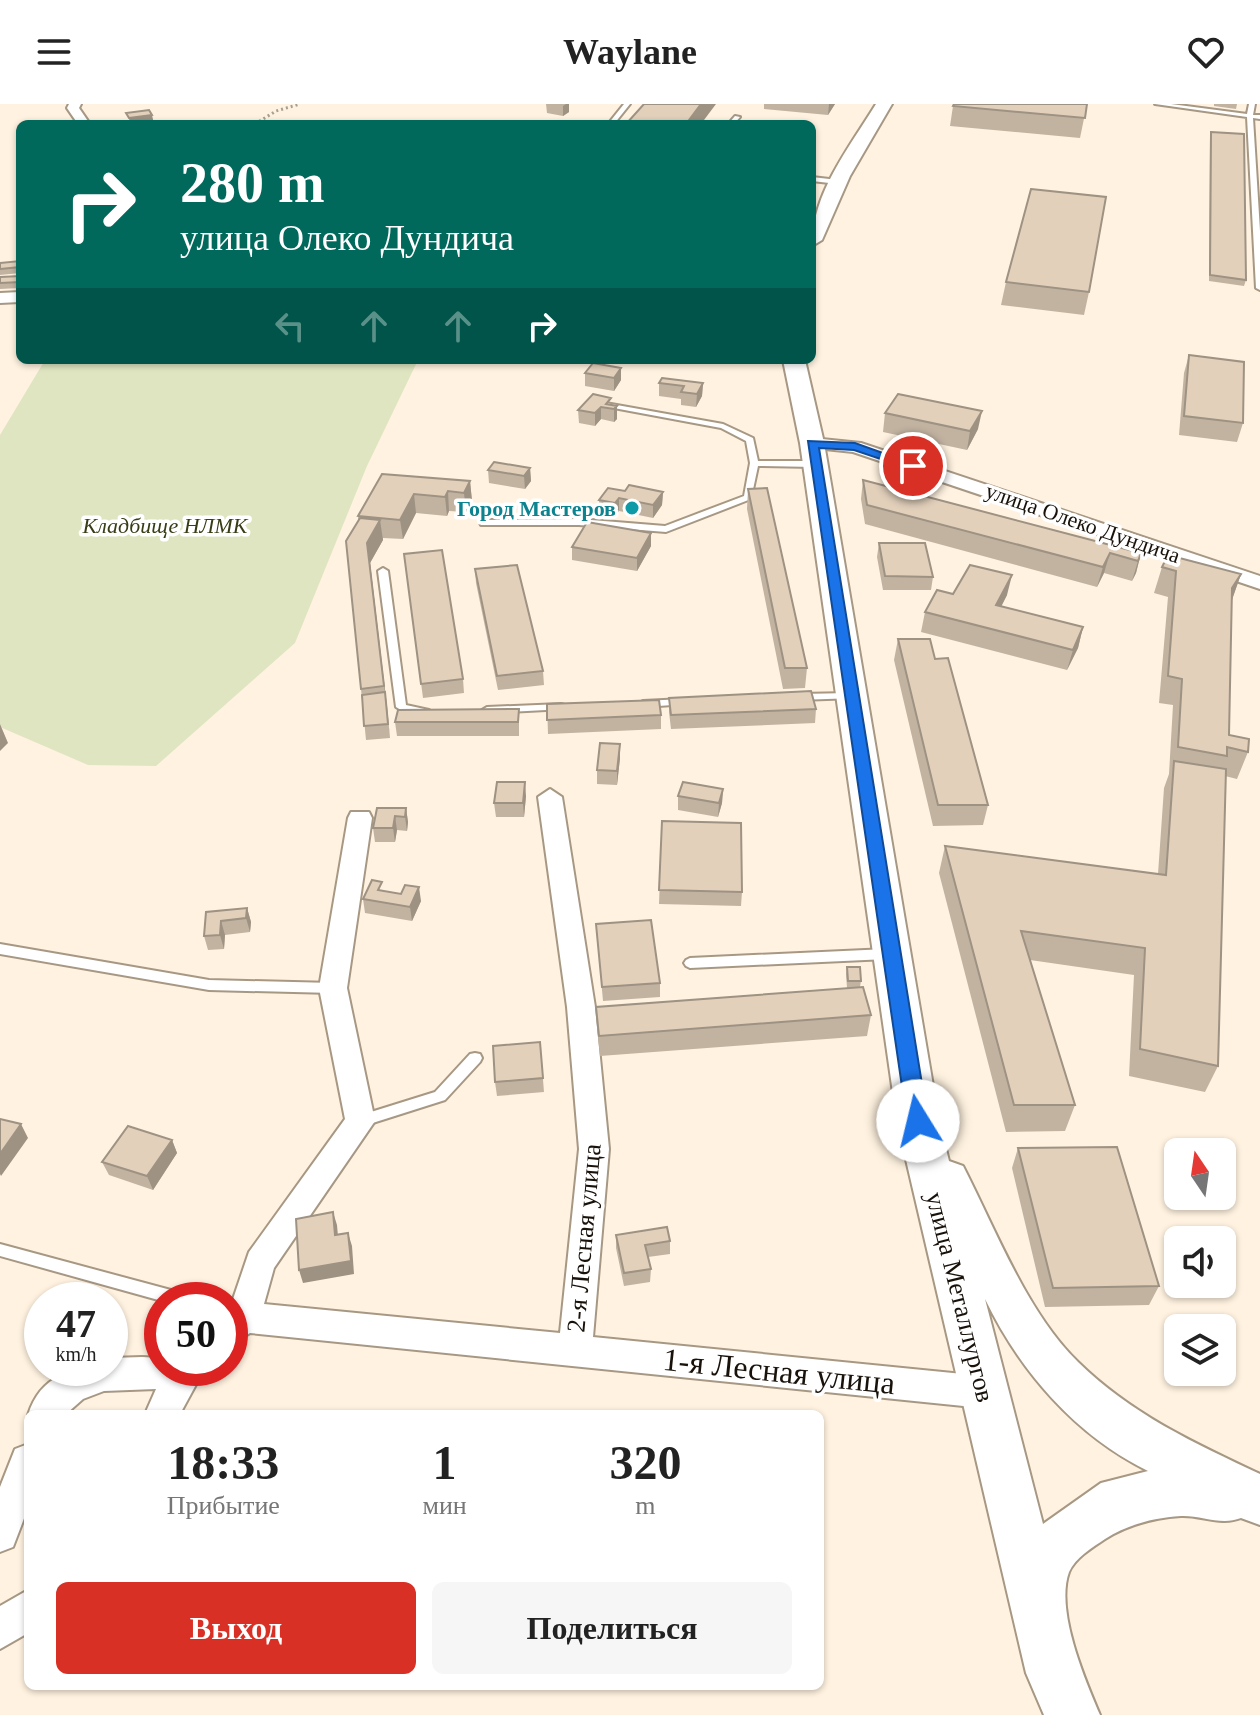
<!DOCTYPE html>
<html lang="ru">
<meta charset="utf-8">
<style>
body{margin:0;font-family:"Times New Roman",serif;background:#f6f6f6;color:#222;height:100vh;display:flex;flex-direction:column;font-size:30px;white-space:nowrap}
*{box-sizing:border-box;margin:0}
p{font-size:26px;color:#767676}
.icon{flex:none;width:44px;height:44px;fill:none;stroke:currentColor;stroke-width:2;stroke-linecap:round;stroke-linejoin:round}
.map{position:relative;flex:1;overflow:hidden}
.sheet{position:absolute;left:24px;top:1306px;width:800px;height:280px;display:flex;flex-direction:column;background:#fff;border-radius:12px;box-shadow:0 2px 6px #0004}
.sheet>*{flex:none}
.top-card{position:absolute;left:16px;top:16px;width:800px;height:244px;border-radius:12px;box-shadow:0 2px 6px #0004;background:#00695c;color:#fff;overflow:hidden}
.needle{width:52px;rotate:347deg}
.fabs{position:absolute;left:1164px;top:1034px;display:grid;gap:16px}
.fabs a{display:grid;place-items:center;width:72px;height:72px;border-radius:12px;background:#fff;box-shadow:0 2px 6px #0004;font-size:40px}
.speed{position:absolute;left:24px;top:1178px;display:flex;gap:16px;font-size:40px;font-weight:700;text-align:center}
.speed>*{display:grid;place-content:center;width:104px;height:104px;border-radius:50%;background:#fff;box-shadow:0 2px 6px #0004;line-height:1}
.speed small{font-size:20px;font-weight:400}
.speed .limit{border:12px solid #d22;background:#fff;color:#111}
.pin{position:absolute;display:grid;place-items:center;width:68px;height:68px;color:#fff;margin:-34px;border:4px solid #fff;border-radius:50%;box-shadow:0 2px 8px #0007}
.me{position:absolute;width:88px;margin:-44px;rotate:351deg;stroke-linejoin:round;filter:drop-shadow(0 0 6px #0008)}
.turn{display:flex;align-items:center;gap:28px;height:168px;padding:0 32px;font-size:36px}
.turn .icon{width:104px;height:104px;stroke-width:2.5}
.turn b{display:block;font-size:56px;line-height:68px}
.lanes{display:flex;align-items:center;height:76px;padding:0 32px;background:#0003;justify-content:center;gap:40px;direction:ltr}
.lanes .off{opacity:.35}
.eta{display:flex;justify-content:space-evenly;align-items:center;height:136px;text-align:center}
.eta b{font-size:48px;font-weight:700;line-height:56px}
.action{display:flex;gap:16px;margin-top:auto;padding:16px 32px}
.action a{flex:1;height:92px;border-radius:12px;background:#d93025;color:#fff;font-size:32px;font-weight:700;line-height:92px;text-align:center}
.action a+a{background:#f6f6f6;color:#222}
header{display:flex;justify-content:space-between;align-items:center;height:104px;padding:0 32px;background:#fff;font-size:36px;font-weight:700}
.map>svg:first-child{display:block}
.green{fill:#e0e5c1}
.lines{fill:none;stroke-linecap:round;stroke-linejoin:round}
.lane-casing{stroke:#a79884;stroke-width:4}
.street-casing{stroke:#a79884;stroke-width:4}
.secondary-casing{stroke:#a79884;stroke-width:4}
.path{stroke:#a99f91;stroke-width:3;stroke-dasharray:2 3;stroke-linecap:butt}
.lane{fill:#fff;fill-rule:evenodd}
.street{fill:#fff;fill-rule:evenodd}
.secondary{fill:#fff;fill-rule:evenodd}
.wall{fill:#c2b3a1}
.shaded-wall{fill:#9e9283}
.building{fill:#e2d0bb;stroke:#9e9283;stroke-width:2}
.route{fill:#1a73e8;stroke:#114b97;stroke-width:2}
.culture-dot{fill:#0f9aa8;stroke:#fff;stroke-width:3}
.labels{text-anchor:middle;dominant-baseline:central;stroke-width:7;stroke-linejoin:round;paint-order:stroke}
.far-culture-label{font-size:22px;font-weight:bold;fill:#0d838f;stroke:#fff;text-anchor:end}
.far-street-label{font-size:22px;fill:#18120b;stroke:#fff}
.far-park-label{font-size:22px;font-style:italic;fill:#393c14;stroke:#fff}
.street-label{font-size:26px;fill:#18120b;stroke:#fff}
.near-street-label{font-size:32px;fill:#18120b;stroke:#fff}
</style>
<header><svg class="icon" aria-label="menu" viewBox="0 0 24 24"><path d="M4 6h16M4 12h16M4 18h16"/></svg>Waylane<svg class="icon" aria-label="heart" viewBox="0 0 24 24"><path d="M12 20l-8-8c-3-5 5-10 8-4 3-6 11-1 8 4z"/></svg></header>
<div class="map">
<svg width="1260" height="1611" viewBox="0 0 1260 1611">
<rect width="100%" height="100%" fill="#fff2e0"/>
<path class="green" d="M45,256H418L367,362L295,539L156,662L88,661L0,623V331Z"/>
<g class="lines">
<g class="lane-casing">
<path id="lane" d="M624,0H630L614,20H608Z
M1155,0H1171L1247,10L1249,0H1255L1253,11H1260V15L1253,14L1260,127V186L1256,184L1247,13Z
M735,12L740,13L734,20H728Z
M812,73L838,76L841,78L838,80L812,77Z
M600,298L723,320L753,334L758,357H815L819,360L815,363L758,362L751,395L666,428L579,421H481L480,419L484,416L579,415L665,422L744,392L750,359L746,337L721,324L603,302H600Z
M383,464L388,467L406,601L429,606L430,608L429,610L401,606L396,603L378,467Z
M851,589L855,590L856,592L855,594L799,596L794,593L799,590Z
M684,595L689,598L688,600L643,603L638,600L643,597Z
M561,600L565,601L566,603L565,605L487,609L482,606L487,603Z
M0,840L209,876L333,879L337,881L339,884L337,887L333,889L209,886L0,850Z
M887,845L891,847L893,850L891,853L887,855L690,864L686,862L684,859L686,856L690,854Z
M475,949L480,950L482,954L480,958L445,996L360,1023L355,1021L353,1017L355,1013L435,988L470,950Z
M0,1140L182,1189L187,1191L190,1196L162,1197L0,1152Z"/>
</g>
<g class="street-casing">
<path id="street" d="M69,0H81L79,4L90,20H78L67,4Z
M20,188V198L0,199V189Z
M812,334L861,339L1260,472V485L853,348L806,343L803,339Z
M550,685L562,693L595,903L609,1045L593,1233L983,1272L995,1276L1000,1288L995,1300L983,1304L250,1229L230,1241V1204L249,1148L345,1015L319,884L348,714L351,708H369L372,714L347,884L375,1017L274,1164L264,1200L560,1229L579,1045L567,903L538,693Z
M142,1253L162,1254V1264H205L180,1310H145L156,1285L104,1287L83,1295L66,1310L28,1311C41,1270 72,1264 110,1264V1254Z
M28,1340V1404L13,1443L0,1448V1383L15,1345Z
M28,1486V1529L0,1545V1502Z"/>
</g>
<g class="secondary-casing">
<path id="secondary" d="M876,0H892L850,72L822,136L812,142C812,89 849,44 876,0Z
M783,256H805L824,339L939,1017L949,1057L963,1062C995,1124 1027,1209 1078,1258C1131,1310 1194,1339 1260,1370V1421L1241,1414C1221,1422 1201,1411 1181,1412C1153,1414 1129,1420 1105,1435C1093,1443 1075,1454 1069,1468C1055,1506 1085,1576 1100,1611H1044L1026,1569L897,1017L800,339ZM985,1195C1020,1267 1075,1331 1148,1367L1101,1379L1043,1420Z"/>
</g>
<path class="path" d="M255,20L276,7L300,0"/>
<use href="#lane" class="lane"/>
<use href="#street" class="street"/>
<use href="#secondary" class="secondary"/>
</g>
<path class="wall" d="M546,0H569V8L563,12L547,9Z
M764,0H835L828,11L764,5Z
M1087,0L1080,34L950,22L953,2Z
M1214,0H1237L1236,5L1214,2Z
M1211,28L1246,176L1244,182L1209,177L1210,34Z
M20,157V169L0,171V159Z
M20,172V184L0,185V173Z
M1006,178L1089,188L1084,211L1001,201Z
M1189,251L1243,319L1237,338L1179,331L1184,269Z
M593,259L621,276L614,287L585,282V269Z
M659,279H703L702,292L696,303L681,301V295L659,292Z
M611,301L617,302V315L614,318L601,315L595,322L579,319L578,306Z
M885,309L978,325L967,346L883,328Z
M530,364L531,377L525,385L489,379L488,366Z
M382,370L470,377L472,397L466,408L449,407L447,412L416,409L403,435L383,434V436L370,459L390,634L366,636L361,585L358,412Z
M863,376L1141,449L1136,469L1132,477L1104,469L1097,483L865,420L861,395Z
M748,385L807,564L805,584L783,585L747,405Z
M625,387L663,388L662,401L653,414L619,407L615,413L599,409V396Z
M651,429V442L637,467L572,456V443Z
M879,439L933,473L931,486H883L877,453Z
M404,450L463,575L464,589L423,594Z
M1162,463L1241,470L1232,495L1229,631L1248,648L1237,675L1225,672L1218,962L1205,988L1129,972L1134,871L1030,856L1075,1001L1065,1027L1006,1028L939,769L945,742L1158,770L1164,684L1169,670L1173,601L1159,599L1168,493L1154,489Z
M475,465L543,567L544,581L498,586L476,479Z
M953,490L1007,491L1001,503L1083,523L1078,544L1067,566L921,528L925,508Z
M898,535L935,555L988,701L983,721L933,722L894,556Z
M669,594L816,605L815,619L671,625L669,608Z
M547,600L661,611V625L548,630Z
M519,605V632H397L395,618Z
M620,654L617,681L597,680V666Z
M723,685L722,699L718,713L678,706V692Z
M526,692L524,713H496L494,699Z
M406,704L408,718L407,727L397,726L395,738H375L373,724Z
M662,717L742,788L741,802L659,800Z
M383,787L421,797L412,817L365,809L363,795Z
M247,804L251,818L250,828L225,831L224,845L208,846L204,832L206,808Z
M596,820L660,879V893L603,897Z
M847,863L861,877L860,883L871,911L867,932L600,952L597,923L596,903L847,884L846,870Z
M540,938L544,988L497,992L495,978Z
M172,1036L177,1049L153,1086L109,1071L102,1058Z
M1018,1044L1159,1182L1149,1201L1045,1203L1012,1064Z
M616,1131L670,1137V1150L648,1153L651,1165L650,1178L624,1182L616,1144Z"/>
<path class="shaded-wall" d="M566,0H569V8L563,12V2Z
M701,0H716L701,20H686Z
M829,0H835L828,11Z
M152,11L154,20H130L129,14Z
M621,264V276L614,287V274Z
M703,279L702,292L696,303L697,290Z
M617,302V315L614,318V305Z
M601,303V315L595,322V309Z
M982,307L978,325L967,346L970,327Z
M530,364L531,377L525,385L524,372Z
M470,377L472,397L466,408L464,389Z
M448,387L449,407L447,412L445,393Z
M663,388L662,401L653,414V401Z
M414,390L416,409L403,435L400,416Z
M619,394V407L615,413V399Z
M380,416L383,436L370,459L387,602L390,634L367,439Z
M651,429V442L637,467V454Z
M1110,449L1104,469L1097,483L1103,463Z
M1141,449L1136,469L1132,477L1138,457Z
M1241,470L1232,496V484Z
M1012,471L1007,491L991,522L996,501Z
M1083,523L1078,544L1067,566L1073,546Z
M0,620L8,639L0,647Z
M620,640V654L617,681V667Z
M525,678L526,692L524,713L523,699Z
M723,685L722,699L718,713L719,699Z
M406,704L408,718L407,727L405,713Z
M395,712L397,726L395,738L393,724Z
M419,783L421,797L412,817L410,803Z
M247,804L251,818L250,828L246,814Z
M221,817L225,831L224,845L220,831Z
M21,1020L28,1034L1,1072L0,1070V1050Z
M172,1036L177,1049L153,1086L147,1072Z
M333,1108L337,1121L339,1144L335,1131Z
M348,1129L352,1142L354,1170L303,1179L299,1166Z"/>
<path class="building" d="M644,0H701L686,20H626Z
M954,0H1087L1085,14L953,2Z
M149,6L152,11L129,14L126,9Z
M749,17L777,20H747Z
M1211,28L1244,30L1246,176L1210,171Z
M1031,85L1106,93L1089,188L1006,178Z
M20,157V163L0,165V159Z
M20,172V178L0,179V173Z
M1189,251L1244,258L1243,319L1184,312Z
M593,259L621,264L614,274L585,269Z
M662,274L703,279L697,290L681,288L684,282L659,279Z
M593,290L611,294L606,300L617,302L614,305L601,303L595,309L578,306Z
M898,290L982,307L970,327L885,309Z
M494,358L530,364L524,372L488,366Z
M382,370L470,377L464,389L448,387L445,393L414,390L400,416L358,412Z
M863,376L1141,449L1138,457L1110,449L1103,463L867,401Z
M629,381L663,388L653,401L619,394L615,399L599,396L608,384L625,387Z
M767,384L807,564H785L748,385Z
M360,414L380,416L367,439L384,582L361,585L346,437Z
M587,418L651,429L637,454L572,443Z
M879,439H925L933,473L885,472Z
M442,446L463,575L421,580L404,450Z
M1168,451L1241,470L1232,484L1229,631L1249,635L1248,648L1227,643V652L1178,643L1182,575L1168,572L1176,467L1162,463Z
M517,461L543,567L497,572L475,465Z
M970,461L1012,471L996,501L1083,523L1073,546L925,508L937,486L953,490Z
M898,535H930L935,555L948,554L988,701H938Z
M811,587L816,605L671,611L669,594Z
M385,588L388,620L364,622L362,591Z
M659,596L661,611L547,616V600Z
M519,605L518,618H395L398,606Z
M600,639L620,640L617,667L597,666Z
M1174,657L1226,665L1218,962L1140,945L1145,844L1021,827L1075,1001H1014L945,742L1166,771Z
M497,678H525L523,699H494Z
M683,678L723,685L719,699L678,692Z
M377,704H406L405,713L395,712L393,724H373Z
M662,717L741,719L742,788L659,786Z
M372,776L382,778L378,786L401,790L405,781L419,783L410,803L363,795Z
M247,804L246,814L221,817L220,831L204,832L206,808Z
M651,816L660,879L602,883L596,820Z
M847,863H860L861,877H848Z
M863,883L871,911L599,932L596,903Z
M540,938L543,974L495,978L493,942Z
M0,1015L21,1020L0,1050Z
M128,1022L172,1036L147,1072L102,1058Z
M1117,1043L1159,1182L1053,1184L1018,1044Z
M333,1108L335,1131L348,1129L351,1157L299,1166L296,1115Z
M667,1123L670,1137L645,1141L651,1165L624,1169L616,1131Z"/>
<path class="route" d="M808,337L855,339L919,362L913,366L854,346L819,344L928,1017L918,1026L907,1017Z"/>
<circle class="culture-dot" cx="632" cy="404" r="8"/>
<g class="labels">
<g class="far-culture-label">
<text x="616" y="404">Город Мастеров</text>
</g>
<g class="far-street-label">
<text transform="translate(1083 419) rotate(19)">улица Олеко Дундича</text>
</g>
<g class="far-park-label">
<text x="165" y="421">Кладбище НЛМК</text>
</g>
<g class="street-label">
<text transform="translate(584 1134) rotate(-85)">2-я Лесная улица</text>
<text transform="translate(960 1193) rotate(76)">улица Металлургов</text>
</g>
<g class="near-street-label">
<text transform="translate(779 1267) rotate(6)">1-я Лесная улица</text>
</g>
</g>
</svg>
<div class="fabs">
<a><svg class="needle" viewBox="-14 -14 28 28"><path d="M0-13l5 13h-10z" fill="#e53935"/><path d="M0 13l5-13h-10z" fill="#767676"/></svg></a>
<a><svg class="icon" aria-label="sound" viewBox="0 0 24 24"><path d="M4 9h4l5-4v14l-5-4H4zM17 9q2 3 0 6"/></svg></a>
<a><svg class="icon" aria-label="layers" viewBox="0 0 24 24"><path d="M12 4l9 5-9 5-9-5zM3 14l9 5 9-5"/></svg></a>
</div>
<div class="speed"><div>47<small>km/h</small></div><div class="limit">50</div></div>
<div class="pin" style="left:913px;top:362px;background:#d93025"><svg class="icon" aria-label="arrive" viewBox="0 0 24 24"><path d="M6 21V4h12l-3 4 3 4H6"/></svg></div>
<svg class="me" style="left:918px;top:1017px" viewBox="-20 -20 40 40"><circle r="19" fill="#fff"/><path d="M0-13L10 11 0 6-10 11z" fill="#1a73e8"/></svg>
<div class="top-card">
<div class="turn"><svg class="icon" aria-label="right" viewBox="0 0 24 24"><path d="M7 20v-9h11M14 6l5 5-5 5"/></svg><div><b>280 m</b>улица Олеко Дундича</div></div>
<div class="lanes"><svg class="icon off" aria-label="left" viewBox="0 0 24 24"><path d="M17 20v-9H6M10 6l-5 5 5 5"/></svg><svg class="icon off" aria-label="ahead" viewBox="0 0 24 24"><path d="M12 20V5M6 11l6-6 6 6"/></svg><svg class="icon off" aria-label="ahead" viewBox="0 0 24 24"><path d="M12 20V5M6 11l6-6 6 6"/></svg><svg class="icon" aria-label="right" viewBox="0 0 24 24"><path d="M7 20v-9h11M14 6l5 5-5 5"/></svg></div>
</div>
<section class="sheet">
<div class="eta">
<div><b>18:33</b><p>Прибытие</p></div>
<div><b>1</b><p>мин</p></div>
<div><b>320</b><p>m</p></div>
</div>
<div class="action"><a>Выход</a><a>Поделиться</a></div>
</section>
</div>
